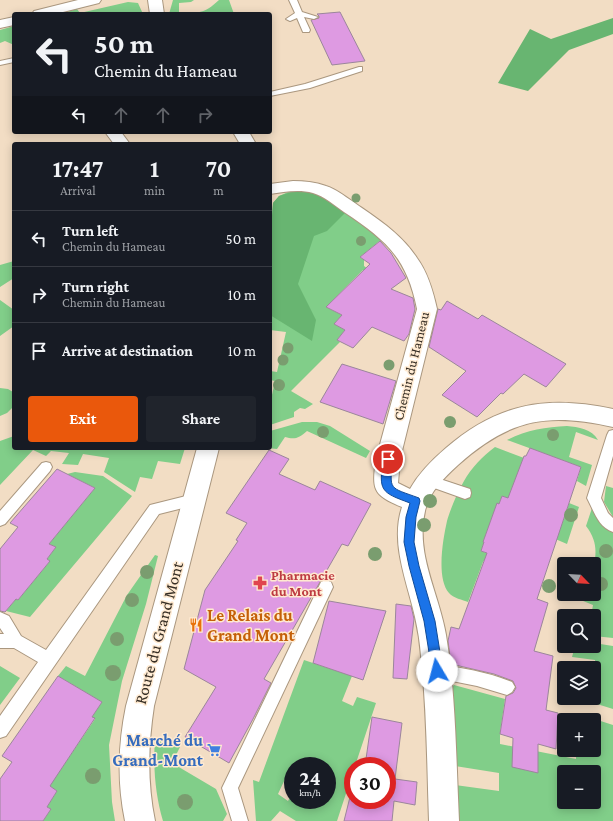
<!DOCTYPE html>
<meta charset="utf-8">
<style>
body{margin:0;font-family:"Crimson Pro",serif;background:#20242c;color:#f1f3f6;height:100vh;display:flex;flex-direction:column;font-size:15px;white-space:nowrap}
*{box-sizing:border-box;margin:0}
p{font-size:13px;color:#9ea1a6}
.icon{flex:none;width:22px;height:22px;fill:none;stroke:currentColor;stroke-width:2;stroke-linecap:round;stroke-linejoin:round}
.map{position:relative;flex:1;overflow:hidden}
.panel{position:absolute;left:12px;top:142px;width:260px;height:308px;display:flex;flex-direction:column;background:#171b24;border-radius:4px;box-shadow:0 2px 10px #0003}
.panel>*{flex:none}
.top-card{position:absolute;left:12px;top:12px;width:260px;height:122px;border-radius:4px;box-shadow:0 2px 10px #0003;background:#171b24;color:#f1f3f6;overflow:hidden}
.needle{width:26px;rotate:115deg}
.buttons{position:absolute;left:557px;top:557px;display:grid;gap:8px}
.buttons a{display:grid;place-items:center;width:44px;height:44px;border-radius:4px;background:#171b24;box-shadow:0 2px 10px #0003;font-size:20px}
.speed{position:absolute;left:284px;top:757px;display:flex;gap:8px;font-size:20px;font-weight:700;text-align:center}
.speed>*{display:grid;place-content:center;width:52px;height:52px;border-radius:50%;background:#171b24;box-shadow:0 2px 10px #0003;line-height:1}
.speed small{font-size:10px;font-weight:400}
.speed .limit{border:6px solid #d22;background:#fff;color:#111}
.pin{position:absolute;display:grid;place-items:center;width:34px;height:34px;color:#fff;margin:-17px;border:2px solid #fff;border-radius:50%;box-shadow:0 1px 4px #0007}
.me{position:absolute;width:44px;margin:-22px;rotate:352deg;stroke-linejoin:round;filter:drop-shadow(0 0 3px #0008)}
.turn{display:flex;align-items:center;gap:14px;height:84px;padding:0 16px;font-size:18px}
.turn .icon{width:52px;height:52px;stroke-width:2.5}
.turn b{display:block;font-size:28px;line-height:34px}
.lanes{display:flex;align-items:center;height:38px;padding:0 16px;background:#0003;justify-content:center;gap:20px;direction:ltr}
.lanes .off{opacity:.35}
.eta{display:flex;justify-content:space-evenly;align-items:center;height:68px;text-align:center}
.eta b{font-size:24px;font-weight:700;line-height:28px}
.button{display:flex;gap:8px;margin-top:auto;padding:8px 16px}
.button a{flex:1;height:46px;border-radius:4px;background:#ea580c;color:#fff;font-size:16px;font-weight:700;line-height:46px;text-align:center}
.button a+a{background:#20242c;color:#f1f3f6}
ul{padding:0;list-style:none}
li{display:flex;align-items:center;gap:12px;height:56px;padding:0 16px;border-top:1px solid #363941}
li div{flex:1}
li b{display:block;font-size:15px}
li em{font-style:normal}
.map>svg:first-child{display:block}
.green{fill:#81ce89;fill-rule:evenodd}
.forest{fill:#68b571}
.building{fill:#de9ae2;stroke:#9b869b}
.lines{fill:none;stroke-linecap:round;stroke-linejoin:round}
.lane-casing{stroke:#aa977f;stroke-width:2}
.street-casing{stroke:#aa977f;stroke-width:2}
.lane{fill:#fff;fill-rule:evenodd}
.street{fill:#fff;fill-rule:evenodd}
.tree{fill:#7a9d6f}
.route{fill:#1a73e8;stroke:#114b97}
.labels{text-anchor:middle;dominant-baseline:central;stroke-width:3;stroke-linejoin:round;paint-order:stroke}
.street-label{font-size:14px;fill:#362e25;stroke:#ffead1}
.health-label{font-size:14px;font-weight:bold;fill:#be3a42;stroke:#ffead1;text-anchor:start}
.near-food-label{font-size:17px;font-weight:bold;fill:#c56008;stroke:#ffead1;text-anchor:start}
.near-street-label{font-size:17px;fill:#362e25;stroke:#ffead1}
.near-shop-label{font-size:17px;font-weight:bold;fill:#366cbe;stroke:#ffead1;text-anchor:end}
</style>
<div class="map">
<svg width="613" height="821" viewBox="0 0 613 821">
<rect width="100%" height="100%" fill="#f2ddc4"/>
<path class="green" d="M173,0H194L191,2L179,3V13C199,12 203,15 219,0H229L234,14H169Z
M128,2L138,3L143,14H60L77,9L80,13Z
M14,26V45L5,41L0,43V30Z
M314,191L382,239L360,257L364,260V266L381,279L363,270L326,307L342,315L334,324L345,330L337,340L340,342L291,391L313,404L305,409L300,408L294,412V417L270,425V404L275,381L270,380V371L277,372L286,332L270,330V241L273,203L279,196L288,192Z
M14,261V278L0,287V265Z
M0,300L14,310V326L0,336Z
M0,388L8,389L13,392L14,406L7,413L0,416Z
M302,422H317L330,426L370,451L366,458L307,431C299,438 295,440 285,437L277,449L267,448H270V431Z
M567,426C578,427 592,429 598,440L576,432L569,457L592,465L586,486L577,481L581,467L507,440C526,430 546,427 567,426Z
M14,436V448H185L180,464L158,461L152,479L140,477L135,492L104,472L109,458L83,454L78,465L62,464L69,453L51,451L46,456L33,450L0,485V441Z
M495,447L524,458L510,499L502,496L499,504H497L483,542H484L481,551L489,554L483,562L468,602C463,600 453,598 449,593C436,578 443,539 447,521C450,510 458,491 464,481C471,468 483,456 495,447Z
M75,472L103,476L132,496L30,617L6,611L16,599L18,600L50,561L47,559L56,547L49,544L95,488L67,474Z
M606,486L613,488V517L604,502Z
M569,503L579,507L567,544L553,538L564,519Z
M592,508L613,531V638L594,636V616H591L593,605L566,594H594C594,585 593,574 594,565C597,550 596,539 586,526Z
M155,555L158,556L146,604L122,681L109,745L112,802L115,821H43L51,809L47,807L57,791L47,784L61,769L95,719L92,717L102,702L58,676L66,666L85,676L127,595Z
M594,643L613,646V709L597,704L595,660L572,657L575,646H594Z
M304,660L352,676L342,701L353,706L357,697L376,703L355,766H353V772L337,821H296L280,811L271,821H256L253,780L259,782ZM293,766H327V800H293V792L288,801L278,794L285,779L293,783Z
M0,666L20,678L0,705Z
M454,685L505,699L500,733V744L576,759V750H594V720H578V716L582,715L613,725V821H458L455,785L499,791V773L455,766L452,687ZM564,772H594V802H564Z
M155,738L172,740L180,747L172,763L216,789L227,814L223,821H163C155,794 153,766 155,738Z"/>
<path class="forest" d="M613,18V34L569,50L528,91L498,83L530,29L551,39Z
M297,190L314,191L345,213L327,231L314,236L298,284L316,320L312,341L270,315V241L273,203L279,196Z"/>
<path class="building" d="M340,12L365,61L332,65L311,20L319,18V16L317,14Z
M380,241L391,253L406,278L391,289L413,298L415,309L409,334L404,341L372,327L353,348L337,340L345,330L334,324L342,315L326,307L370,264L360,257Z
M447,301L478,319L482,315L566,364L546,387L524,374L503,394L501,393L477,417L442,395L466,371L429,347L438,309L441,310Z
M342,364L396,381L383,424L320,402Z
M530,448L581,467L537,599L548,603L534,651L553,656L546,710L558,713L556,749L538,744V773L512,767L513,738L500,734L506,696L513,693L516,688L513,681L494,674L451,664L448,641L451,627L459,629L487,553L481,551L484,542H483L497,503L499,504L502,496L508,498L524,456H526Z
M269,450L289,459L279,474L315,490L320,481L371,504L348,546L342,544L264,679L271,683L253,719L229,763L185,737L216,687L184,669L205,590L238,541L236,540L247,523L226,513Z
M57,469L95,488L49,544L56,547L47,559L50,561L18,600L16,599L5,612L0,611V549L18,527L10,523Z
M329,601L386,611L363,680L313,663Z
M396,604L411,606L414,619L407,679L393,678Z
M58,676L102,702L92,717L95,718L50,786L57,791L47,807L51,809L43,821H0V779L12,762L2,756Z
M372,717L402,723L395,779L417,782L415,805L394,801L392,821H344L351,793L353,794V800H387V766H365Z"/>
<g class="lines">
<g class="lane-casing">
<path id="lane" d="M289,0H297L302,12L318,17L314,19L304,17L310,30L309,32H303L297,18L290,21L286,19L295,13Z
M14,58V62L0,65V61Z
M359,67H362V71L310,88L270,96V92L305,84Z
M613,430V456L601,498L608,513L613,518V532C598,527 594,511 587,498L607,435L609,431Z
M46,462L50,463L52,467L50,471L5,524L0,526V511L42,463Z
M428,475L470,489L471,493L470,497L465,499L423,484L422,480L423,476Z
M194,494L199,496L201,500L199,504L159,514L6,736L0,738V716L38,662L14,648H0V634H4L0,628V612L9,616L21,636L46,650L150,505Z
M326,580L331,582L333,587L238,788L248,821H232L222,788L321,582Z
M437,664C462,668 488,672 512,682L515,687L512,692L507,695L477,686L437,678L432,676L429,671L432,666Z"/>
</g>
<g class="street-casing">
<path id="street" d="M78,0H101L99,3L55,14H32L34,11Z
M148,0H162L164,14H150Z
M14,17V25L0,28V20Z
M105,132H121L130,144H114Z
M233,132H249L256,144H240Z
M293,181C304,181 315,182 326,186C336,189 344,196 352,201C376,218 401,233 417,258C428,273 433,291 437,309L400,459L398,483L410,489C419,473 432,460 446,448C498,403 547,395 613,409V427C547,412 509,419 458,465C444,478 429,492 425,511C415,554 439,593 446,635C456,696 456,759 459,821H429C427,766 427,711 421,656C420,643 418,630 415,617C407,581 390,543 402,507C372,495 372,489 376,459L417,309C407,258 386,240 344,212C334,205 324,196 313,193C299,189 283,192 270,194V184Z
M197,448H219L154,706C148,745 147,782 155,821H125C117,782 118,745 126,706Z"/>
</g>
<use href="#lane" class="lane"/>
<use href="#street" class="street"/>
</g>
<g class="tree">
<circle cx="356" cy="198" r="4.5"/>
<circle cx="361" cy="241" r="5"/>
<circle cx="288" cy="348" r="5.5"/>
<circle cx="283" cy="360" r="5.5"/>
<circle cx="389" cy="365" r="5.5"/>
<circle cx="279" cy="385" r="6"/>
<circle cx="450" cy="422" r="6"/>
<circle cx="323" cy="432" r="6"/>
<circle cx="553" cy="435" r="6"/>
<circle cx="430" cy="501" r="7"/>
<circle cx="571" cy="515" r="7"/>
<circle cx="424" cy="525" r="7"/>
<circle cx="606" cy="551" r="7"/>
<circle cx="375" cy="554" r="7"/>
<circle cx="147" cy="572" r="7"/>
<circle cx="601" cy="584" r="7"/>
<circle cx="549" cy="586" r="7"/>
<circle cx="132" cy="600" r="7"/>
<circle cx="117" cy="639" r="7"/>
<circle cx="113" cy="673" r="8"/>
<circle cx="93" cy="776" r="8"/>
<circle cx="185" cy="802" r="8"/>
</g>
<path class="route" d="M388,455L391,456L393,459C389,491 389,487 419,498L420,501L416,517L414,542L419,566L435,621L443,671L441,675L437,677L433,675L432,671L424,621L409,566L404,542L406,517L410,503C380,492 379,491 383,459L385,456Z"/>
<defs>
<g id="pharmacy-bare" transform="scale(1.08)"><path d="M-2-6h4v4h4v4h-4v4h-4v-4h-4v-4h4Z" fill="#e0444e" stroke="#ffead1" stroke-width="2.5" paint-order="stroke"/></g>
<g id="restaurant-bare" transform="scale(1.08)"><path d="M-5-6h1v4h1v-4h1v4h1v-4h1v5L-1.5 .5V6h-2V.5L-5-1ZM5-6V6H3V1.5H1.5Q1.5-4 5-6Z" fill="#e8710a" stroke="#ffead1" stroke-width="2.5" paint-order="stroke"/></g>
<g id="supermarket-bare" transform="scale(1.08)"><path d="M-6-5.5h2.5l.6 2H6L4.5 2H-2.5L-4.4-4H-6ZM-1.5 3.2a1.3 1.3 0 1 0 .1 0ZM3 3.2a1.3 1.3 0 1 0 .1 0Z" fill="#3f7fe0" stroke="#ffead1" stroke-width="2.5" paint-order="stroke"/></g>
</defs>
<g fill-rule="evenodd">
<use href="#pharmacy-bare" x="260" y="583"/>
<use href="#restaurant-bare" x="196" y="625"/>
<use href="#supermarket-bare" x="214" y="750"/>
</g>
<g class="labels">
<g class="street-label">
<text transform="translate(411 366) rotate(-76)">Chemin du Hameau</text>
</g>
<g class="health-label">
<text x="271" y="575">Pharmacie<tspan x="271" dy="16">du Mont</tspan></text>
</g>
<g class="near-food-label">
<text x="207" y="615">Le Relais du<tspan x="207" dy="20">Grand Mont</tspan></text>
</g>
<g class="near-street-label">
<text transform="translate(159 633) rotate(-75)">Route du Grand Mont</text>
</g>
<g class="near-shop-label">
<text x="203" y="740">Marché du<tspan x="203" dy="20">Grand-Mont</tspan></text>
</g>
</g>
</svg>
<div class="buttons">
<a><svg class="needle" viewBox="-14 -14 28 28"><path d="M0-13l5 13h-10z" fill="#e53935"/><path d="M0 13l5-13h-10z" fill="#9ea1a6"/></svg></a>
<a><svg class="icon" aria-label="search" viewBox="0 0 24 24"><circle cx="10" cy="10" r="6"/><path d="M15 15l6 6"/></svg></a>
<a><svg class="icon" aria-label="layers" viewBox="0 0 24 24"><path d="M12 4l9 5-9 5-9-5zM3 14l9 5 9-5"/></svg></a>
<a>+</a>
<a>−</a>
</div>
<div class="speed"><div>24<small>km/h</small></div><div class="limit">30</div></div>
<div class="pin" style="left:388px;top:459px;background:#d93025"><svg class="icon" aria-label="arrive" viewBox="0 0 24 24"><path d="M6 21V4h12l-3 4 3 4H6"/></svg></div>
<svg class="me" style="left:437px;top:671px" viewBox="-20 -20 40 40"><circle r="19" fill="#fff"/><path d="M0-13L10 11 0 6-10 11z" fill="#1a73e8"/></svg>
<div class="top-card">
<div class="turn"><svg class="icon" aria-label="left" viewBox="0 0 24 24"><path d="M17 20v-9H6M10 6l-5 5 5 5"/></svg><div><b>50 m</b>Chemin du Hameau</div></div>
<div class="lanes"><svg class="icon" aria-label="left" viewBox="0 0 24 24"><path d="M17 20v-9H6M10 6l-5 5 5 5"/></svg><svg class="icon off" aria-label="ahead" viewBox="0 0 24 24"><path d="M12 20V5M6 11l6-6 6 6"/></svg><svg class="icon off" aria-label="ahead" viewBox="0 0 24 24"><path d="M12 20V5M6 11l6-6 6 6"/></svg><svg class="icon off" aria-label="right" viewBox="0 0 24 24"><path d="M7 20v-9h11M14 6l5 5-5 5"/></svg></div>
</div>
<section class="panel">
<div class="eta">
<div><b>17:47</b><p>Arrival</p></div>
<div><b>1</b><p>min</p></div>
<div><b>70</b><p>m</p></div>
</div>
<ul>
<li><svg class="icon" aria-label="left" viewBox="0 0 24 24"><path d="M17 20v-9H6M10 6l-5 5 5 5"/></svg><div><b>Turn left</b><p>Chemin du Hameau</p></div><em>50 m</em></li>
<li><svg class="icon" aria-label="right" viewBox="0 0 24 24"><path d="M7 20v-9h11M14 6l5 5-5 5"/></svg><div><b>Turn right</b><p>Chemin du Hameau</p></div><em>10 m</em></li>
<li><svg class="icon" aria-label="arrive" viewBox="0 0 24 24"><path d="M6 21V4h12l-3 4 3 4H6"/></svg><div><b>Arrive at destination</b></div><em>10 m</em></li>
</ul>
<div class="button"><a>Exit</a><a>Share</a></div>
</section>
</div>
